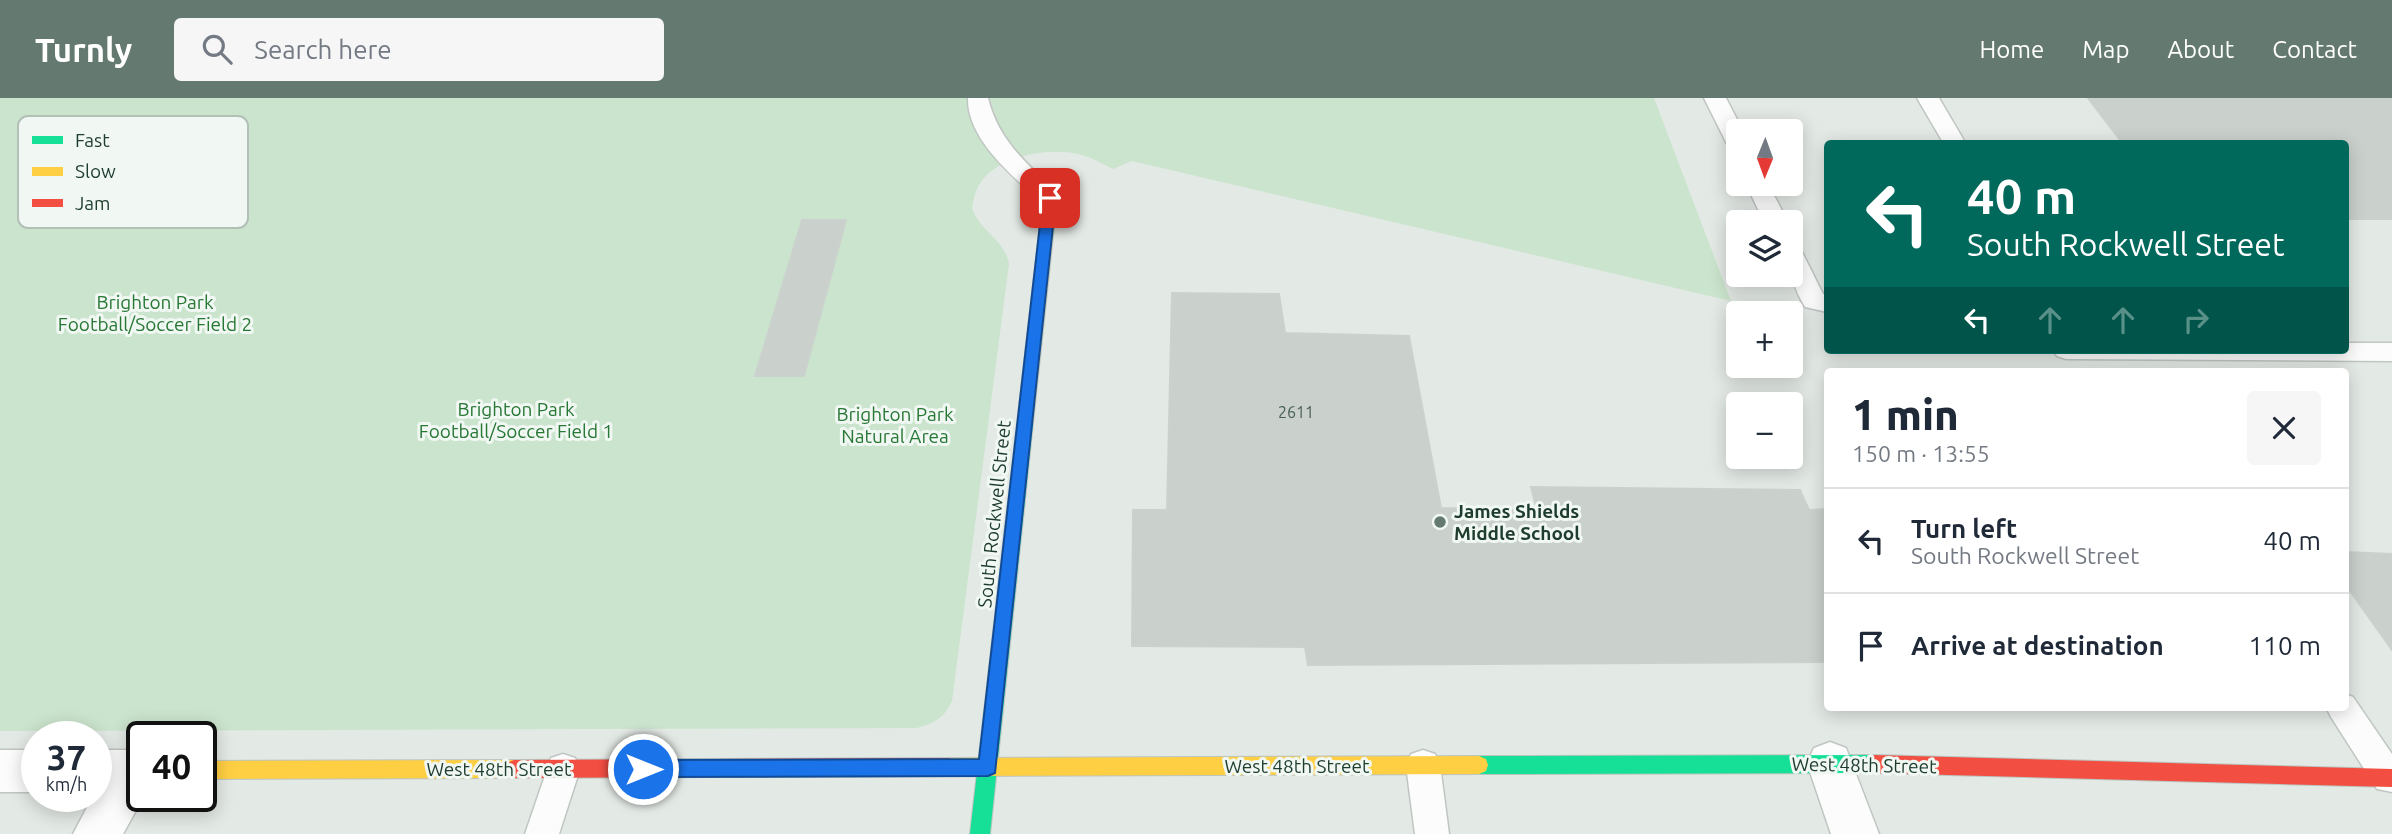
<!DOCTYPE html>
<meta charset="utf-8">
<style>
body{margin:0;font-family:Ubuntu,sans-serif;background:#f6f6f7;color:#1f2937;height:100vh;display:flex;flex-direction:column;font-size:26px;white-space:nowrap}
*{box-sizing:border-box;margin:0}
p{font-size:23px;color:#747a83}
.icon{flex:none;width:38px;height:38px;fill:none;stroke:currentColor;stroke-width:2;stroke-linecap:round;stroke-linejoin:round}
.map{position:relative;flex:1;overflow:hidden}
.drawer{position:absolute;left:1824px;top:270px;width:525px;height:343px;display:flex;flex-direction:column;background:#fff;border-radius:7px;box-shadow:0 4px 18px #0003}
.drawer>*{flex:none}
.guide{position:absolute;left:1824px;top:42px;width:525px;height:214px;border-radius:7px;box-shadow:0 4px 18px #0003;background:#00695c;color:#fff;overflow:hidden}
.needle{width:46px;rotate:181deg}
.controls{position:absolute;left:1726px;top:21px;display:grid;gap:14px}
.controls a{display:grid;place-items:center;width:77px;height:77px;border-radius:7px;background:#fff;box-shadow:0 4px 18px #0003;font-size:35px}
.speed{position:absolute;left:21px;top:623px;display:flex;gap:14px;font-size:35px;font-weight:700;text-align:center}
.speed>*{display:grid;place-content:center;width:91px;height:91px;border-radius:50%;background:#fff;box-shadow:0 4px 18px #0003;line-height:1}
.speed small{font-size:18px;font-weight:400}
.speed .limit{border:4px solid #111;border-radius:10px;background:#fff;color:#111}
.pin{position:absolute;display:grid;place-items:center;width:60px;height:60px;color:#fff;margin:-30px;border-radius:14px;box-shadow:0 4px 10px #0006}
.me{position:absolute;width:77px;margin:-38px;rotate:90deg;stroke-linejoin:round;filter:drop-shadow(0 0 5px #0008)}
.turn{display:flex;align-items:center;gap:24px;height:147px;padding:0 28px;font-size:32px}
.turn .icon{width:91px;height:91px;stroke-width:2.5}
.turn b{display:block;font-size:49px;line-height:60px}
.lanes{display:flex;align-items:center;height:66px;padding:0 28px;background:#0003;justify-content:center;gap:35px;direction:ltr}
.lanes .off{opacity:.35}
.round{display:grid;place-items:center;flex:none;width:74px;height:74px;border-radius:7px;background:#f6f6f7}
.summary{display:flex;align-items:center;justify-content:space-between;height:119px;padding:0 28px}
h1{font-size:42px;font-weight:800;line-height:52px}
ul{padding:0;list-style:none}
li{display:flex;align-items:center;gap:21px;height:105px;padding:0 28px;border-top:2px solid #e0e1e3}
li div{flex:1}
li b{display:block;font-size:26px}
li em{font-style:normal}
header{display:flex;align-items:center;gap:42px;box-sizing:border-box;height:98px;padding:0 35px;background:#64796f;color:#fff}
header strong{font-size:33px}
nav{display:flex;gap:38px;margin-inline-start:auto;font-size:24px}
.search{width:490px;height:63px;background:#f6f6f7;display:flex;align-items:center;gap:18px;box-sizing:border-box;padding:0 24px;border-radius:7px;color:#747a83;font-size:26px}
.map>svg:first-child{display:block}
.green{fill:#cbe4cd}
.building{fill:#cad0cc;stroke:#cbd2ce;stroke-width:2}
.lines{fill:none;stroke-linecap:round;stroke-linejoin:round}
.lane-casing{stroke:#c0c6c2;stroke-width:3}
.street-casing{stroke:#c0c6c2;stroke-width:3}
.fast-casing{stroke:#bcc5c0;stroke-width:2}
.slow-casing{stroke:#bcc5c0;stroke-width:2}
.jam-casing{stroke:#bcc5c0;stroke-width:2}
.lane{fill:#fbfcfb;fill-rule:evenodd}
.street{fill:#fbfcfb;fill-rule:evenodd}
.fast{fill:#16e098;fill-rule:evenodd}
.slow{fill:#ffcf43;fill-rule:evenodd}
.jam{fill:#f24e42;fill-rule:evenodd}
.route{fill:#1a73e8;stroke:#114b97;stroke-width:2}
.poi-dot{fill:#64796f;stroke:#f1f8f3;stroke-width:2.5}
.labels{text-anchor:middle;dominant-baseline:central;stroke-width:6;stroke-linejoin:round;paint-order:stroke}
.number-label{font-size:16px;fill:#4a6257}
.park-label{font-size:19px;fill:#277735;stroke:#f1f8f3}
.poi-label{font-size:19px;font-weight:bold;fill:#1f3d2f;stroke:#f1f8f3;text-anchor:start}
.street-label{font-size:19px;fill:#1f3d2f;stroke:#f1f8f3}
.key{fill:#f1f8f3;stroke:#b2c0b8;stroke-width:2}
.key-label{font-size:19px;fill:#1f3d2f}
</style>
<header>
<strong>Turnly</strong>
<div class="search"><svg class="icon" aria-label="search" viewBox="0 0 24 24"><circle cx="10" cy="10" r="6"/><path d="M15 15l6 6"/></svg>Search here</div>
<nav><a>Home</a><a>Map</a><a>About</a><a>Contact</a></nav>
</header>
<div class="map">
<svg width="2392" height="736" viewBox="0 0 2392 736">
<rect width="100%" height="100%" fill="#e3e9e5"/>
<path class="green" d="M0,0H1654L1731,203L1132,63L1113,71C1103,66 1093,60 1082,57C1053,49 1005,56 984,80C976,89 974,99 972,110C980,134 1004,140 1009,166L952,603C944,620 935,625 917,630L0,633Z"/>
<path class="building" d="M2088,0H2392V121H2345V46H2123Z
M802,122H846L804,278H755Z
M1172,195L1279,196L1285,235L1409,238L1441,410L1537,412L1531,389L1800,392L1809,412L1827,411V564L1308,567L1305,549L1132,548L1133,412H1167Z
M2345,454L2392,456V552L2345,486Z"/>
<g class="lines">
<g class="lane-casing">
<path id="lane" d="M968,0H988C998,42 1027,66 1058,95L1062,100L1058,105H1042C1014,79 967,42 968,0Z
M1704,0H1726L1743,33H1738V53L1727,46Z
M1917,0H1939L1966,46H1944Z
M1746,86H1768L1788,124H1764Z
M1790,146L1799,148L1823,196H1827V214L1805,209C1791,186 1790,172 1790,146Z
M2345,245H2392V263L2066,261L2057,258L2053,252H2345Z
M2345,596L2353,599L2392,656V694L2377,691L2331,619L2326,609H2345Z
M1423,652L1435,656L1440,667L1449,736H1415L1406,667L1411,656Z
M563,656L575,660L580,671L559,736H525L551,660Z"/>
</g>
<g class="street-casing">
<path id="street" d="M1830,644L1846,650L1879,736H1831L1807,665L1814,650Z
M0,652H37V694H0Z
M96,652H142L144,698L123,736H73L93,698H96Z"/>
</g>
<g class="fast-casing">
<path id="fast" d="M1025,319L1033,325L990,736H970L1017,325Z
M1873,657L1880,660L1882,666L1880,672L1873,675L1479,676L1472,673L1470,667L1472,661L1479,658Z"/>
</g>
<g class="slow-casing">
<path id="slow" d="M1050,96L1057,100L1033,325L1025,331L1017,325L1043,100Z
M1479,658L1486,661L1488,667L1486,673L1479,676L949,678L942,675L940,669L942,663L949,660Z
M514,662L521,665L523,671L521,677L514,680L201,681V663Z"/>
</g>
<g class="jam-casing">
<path id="jam" d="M1873,657L2392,671V689L1873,675L1866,672L1864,666L1866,660Z
M949,660L956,663L958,669L956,675L949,678L514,680L507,677L505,671L507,665L514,662Z"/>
</g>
<use href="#lane" class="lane"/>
<use href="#street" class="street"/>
<use href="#fast" class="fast"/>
<use href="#slow" class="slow"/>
<use href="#jam" class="jam"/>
</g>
<path class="route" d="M1050,95L1056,100L995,675L988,678L643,679L637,677L634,671L637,664L643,662L979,661L1043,100Z"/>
<circle class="poi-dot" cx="1440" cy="424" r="7"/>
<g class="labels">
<g class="number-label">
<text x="1296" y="314">2611</text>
</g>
<g class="park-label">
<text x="155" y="204">Brighton Park<tspan x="155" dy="22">Football/Soccer Field 2</tspan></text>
<text x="516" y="311">Brighton Park<tspan x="516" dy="22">Football/Soccer Field 1</tspan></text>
<text x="895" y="316">Brighton Park<tspan x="895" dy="22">Natural Area</tspan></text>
</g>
<g class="poi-label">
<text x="1454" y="413">James Shields<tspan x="1454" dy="22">Middle School</tspan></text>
</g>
<g class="street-label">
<text transform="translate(994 416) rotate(-84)">South Rockwell Street</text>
<text transform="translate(1864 667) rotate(1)">West 48th Street</text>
<text x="1297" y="668">West 48th Street</text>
<text x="499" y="671">West 48th Street</text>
</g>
</g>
<rect x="18" y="18" width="230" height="112" rx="10" class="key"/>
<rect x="32" y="38" width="31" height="8" fill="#16e098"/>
<rect x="32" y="69" width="31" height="9" fill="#ffcf43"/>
<rect x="32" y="101" width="31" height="8" fill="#f24e42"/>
<g class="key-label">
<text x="75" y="49">Fast</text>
<text x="75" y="80">Slow</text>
<text x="75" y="112">Jam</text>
</g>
</svg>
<div class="controls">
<a><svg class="needle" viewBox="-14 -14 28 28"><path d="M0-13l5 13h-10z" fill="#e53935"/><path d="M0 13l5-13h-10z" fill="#747a83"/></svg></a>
<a><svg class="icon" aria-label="layers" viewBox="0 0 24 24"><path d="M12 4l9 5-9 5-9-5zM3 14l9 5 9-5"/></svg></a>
<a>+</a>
<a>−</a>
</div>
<div class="speed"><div>37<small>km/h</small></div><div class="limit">40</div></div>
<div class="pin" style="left:1050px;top:100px;background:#d93025"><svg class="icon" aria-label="arrive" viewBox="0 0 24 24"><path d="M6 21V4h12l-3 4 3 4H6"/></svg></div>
<svg class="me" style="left:643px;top:671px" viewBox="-20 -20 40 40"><circle r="17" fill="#1a73e8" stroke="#fff" stroke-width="3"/><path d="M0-11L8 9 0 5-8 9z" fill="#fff"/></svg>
<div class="guide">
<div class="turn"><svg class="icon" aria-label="left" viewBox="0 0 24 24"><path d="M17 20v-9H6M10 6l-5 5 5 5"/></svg><div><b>40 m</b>South Rockwell Street</div></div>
<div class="lanes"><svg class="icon" aria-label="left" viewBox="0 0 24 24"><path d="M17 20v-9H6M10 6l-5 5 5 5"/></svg><svg class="icon off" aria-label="ahead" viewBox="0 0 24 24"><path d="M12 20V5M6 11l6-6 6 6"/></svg><svg class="icon off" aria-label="ahead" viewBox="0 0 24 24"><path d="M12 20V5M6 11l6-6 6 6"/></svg><svg class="icon off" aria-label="right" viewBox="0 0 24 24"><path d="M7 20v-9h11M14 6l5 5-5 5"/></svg></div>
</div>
<section class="drawer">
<div class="summary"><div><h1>1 min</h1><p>150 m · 13:55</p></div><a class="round"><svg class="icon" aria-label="close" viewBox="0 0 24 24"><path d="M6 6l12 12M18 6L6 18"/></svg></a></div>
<ul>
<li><svg class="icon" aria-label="left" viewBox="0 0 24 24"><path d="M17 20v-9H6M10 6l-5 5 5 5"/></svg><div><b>Turn left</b><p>South Rockwell Street</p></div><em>40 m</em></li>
<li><svg class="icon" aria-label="arrive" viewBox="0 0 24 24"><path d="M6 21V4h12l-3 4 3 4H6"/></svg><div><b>Arrive at destination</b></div><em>110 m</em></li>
</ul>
</section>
</div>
